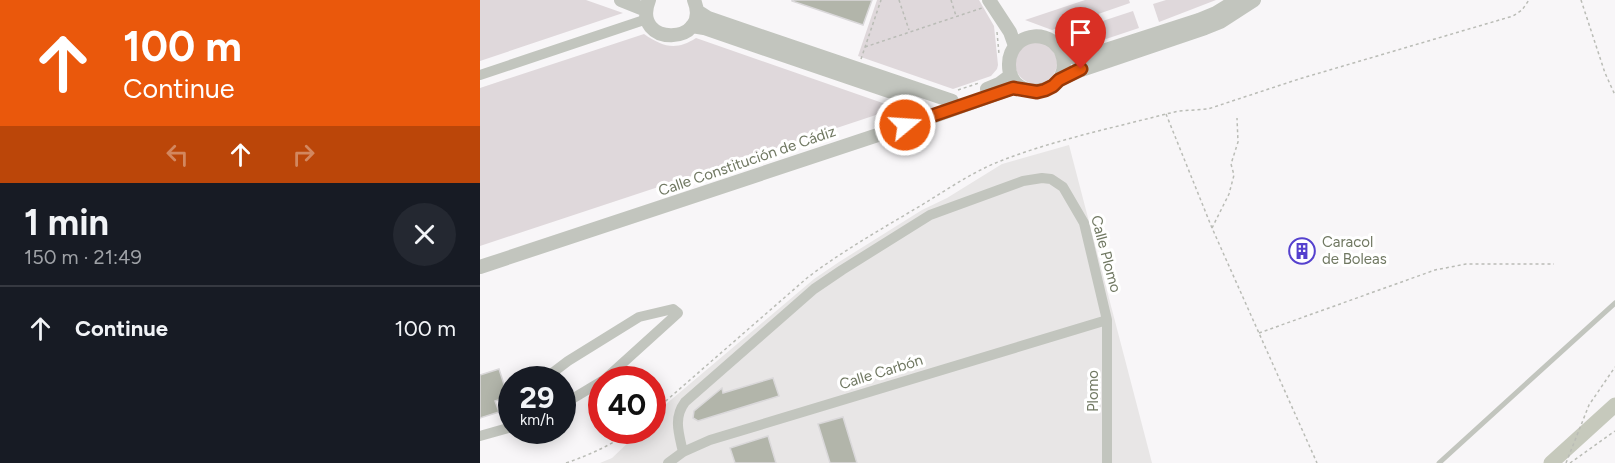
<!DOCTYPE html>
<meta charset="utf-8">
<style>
body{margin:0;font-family:Figtree,sans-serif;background:#242831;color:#f1f3f6;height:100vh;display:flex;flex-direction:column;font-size:22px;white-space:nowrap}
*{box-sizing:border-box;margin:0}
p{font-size:20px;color:#9ea1a6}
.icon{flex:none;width:33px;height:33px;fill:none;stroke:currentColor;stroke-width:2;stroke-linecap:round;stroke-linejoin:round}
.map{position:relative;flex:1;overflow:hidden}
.details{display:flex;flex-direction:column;background:#171b24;width:480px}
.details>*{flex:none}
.guide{background:#ea580c;color:#fff;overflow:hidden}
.speed{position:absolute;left:18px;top:366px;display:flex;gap:12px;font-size:30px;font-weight:700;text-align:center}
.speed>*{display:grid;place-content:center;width:78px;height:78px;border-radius:50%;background:#171b24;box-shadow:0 3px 15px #0003;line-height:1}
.speed small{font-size:15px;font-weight:400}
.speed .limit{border:9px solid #d22;background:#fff;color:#111}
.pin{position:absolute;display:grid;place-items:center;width:51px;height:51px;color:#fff;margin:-62px -26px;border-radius:50% 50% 50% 0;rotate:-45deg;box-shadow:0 0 6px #0007}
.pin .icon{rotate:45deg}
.me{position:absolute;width:66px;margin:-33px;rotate:72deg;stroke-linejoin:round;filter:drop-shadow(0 0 4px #0008)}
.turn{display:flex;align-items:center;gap:21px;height:126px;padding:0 24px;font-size:27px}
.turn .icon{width:78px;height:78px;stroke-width:2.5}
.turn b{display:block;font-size:42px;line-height:51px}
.lanes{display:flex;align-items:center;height:57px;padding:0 24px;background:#0003;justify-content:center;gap:30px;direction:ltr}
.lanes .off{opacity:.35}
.round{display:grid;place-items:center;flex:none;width:63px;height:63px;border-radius:32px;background:#242831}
.headline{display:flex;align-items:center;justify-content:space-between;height:102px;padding:0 24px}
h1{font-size:36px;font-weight:700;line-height:45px}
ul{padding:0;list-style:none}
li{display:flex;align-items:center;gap:18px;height:84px;padding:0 24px;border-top:2px solid #363941}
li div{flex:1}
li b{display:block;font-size:22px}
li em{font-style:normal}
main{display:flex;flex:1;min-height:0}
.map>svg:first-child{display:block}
.built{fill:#e8e6e6}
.green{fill:#dfd8db}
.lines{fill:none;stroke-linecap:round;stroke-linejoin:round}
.river{stroke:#c6c9bc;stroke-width:15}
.building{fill:#b2b5aa;stroke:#dad8da;stroke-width:1.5}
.path{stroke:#babcb6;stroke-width:1.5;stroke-dasharray:3 3;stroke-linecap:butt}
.service{stroke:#c2c5be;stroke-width:5}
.minor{stroke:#c2c5be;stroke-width:10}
.tertiary{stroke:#c2c5be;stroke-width:14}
.route-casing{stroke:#983908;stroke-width:15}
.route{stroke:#ea580c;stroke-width:10}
.labels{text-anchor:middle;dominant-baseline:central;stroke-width:6;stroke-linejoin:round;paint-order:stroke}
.street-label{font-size:15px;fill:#707862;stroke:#fff}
.poi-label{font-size:15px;fill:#707862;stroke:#fff;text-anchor:start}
</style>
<main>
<section class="details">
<div class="guide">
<div class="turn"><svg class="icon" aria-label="ahead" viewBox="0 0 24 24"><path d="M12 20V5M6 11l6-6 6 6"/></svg><div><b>100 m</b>Continue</div></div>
<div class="lanes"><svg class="icon off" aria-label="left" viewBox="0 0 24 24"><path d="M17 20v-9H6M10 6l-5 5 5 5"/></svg><svg class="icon" aria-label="ahead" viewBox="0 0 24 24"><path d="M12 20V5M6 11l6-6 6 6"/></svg><svg class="icon off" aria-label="right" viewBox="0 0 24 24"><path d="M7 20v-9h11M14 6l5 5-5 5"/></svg></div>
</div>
<div class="headline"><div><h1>1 min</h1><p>150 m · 21:49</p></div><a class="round"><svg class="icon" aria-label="close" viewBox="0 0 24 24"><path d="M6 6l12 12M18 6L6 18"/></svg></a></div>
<ul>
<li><svg class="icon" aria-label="ahead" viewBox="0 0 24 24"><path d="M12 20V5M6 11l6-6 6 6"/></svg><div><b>Continue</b></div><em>100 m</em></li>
</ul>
</section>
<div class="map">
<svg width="1135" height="463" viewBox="0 0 1135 463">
<rect width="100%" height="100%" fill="#f8f6f8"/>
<path class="built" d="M589,145L672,463H120L132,458L152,439L157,431L172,430L173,415L334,279L359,262L442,210L467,198L522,164Z"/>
<path class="green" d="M0,0H106L143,13L0,61Z
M397,0H499L514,26L518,65L517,69L511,76L473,89L378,56Z
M605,0H649L650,3L572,30L545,20Z
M686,0H736L679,22L673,4Z
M653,11L659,28L596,49L583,34Z
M164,34C183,47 196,51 216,38L417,108L0,246V88Z
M535 63a21 21 0 1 1 42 0a21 21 0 1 1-42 0Z"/>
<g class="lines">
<path class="river" d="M1071,463L1135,405"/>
</g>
<path class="building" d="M312,0H392L383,25L312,1Z
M19,369L28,397L15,401L19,412L0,418V375Z
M293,378L299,396L218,421L213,418L214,411L242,388L243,393Z
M363,417L377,463H350L338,424Z
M288,436L296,463H255L250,448Z"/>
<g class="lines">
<path class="path" d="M419,0L429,30
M471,0L476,16
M1101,0L1125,73L1135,95
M517,32L519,54
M385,47L502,8
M381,59L401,0
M478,90L499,83
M686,114L732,228L837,463
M732,228L749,194L754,175L751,164L758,142L757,118
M779,333L955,270L986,264H1074
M172,413L327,278C361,252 398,231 435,209C464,192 491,172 523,160C575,140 632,128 686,114L699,111L728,109L819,79L1033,16L1042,10L1049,0
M86,463C112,454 131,445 153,430
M1086,463L1109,405L1135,367
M1090,463L1135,431"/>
<path class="service" d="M959,463L1135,303"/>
<path class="minor" d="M0,75L167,19
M63,380L88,361L159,317L193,309L198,313L124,380
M32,403L27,407L32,409
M82,405L122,381
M0,436L32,427
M203,452C199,434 193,418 205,402L334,289L362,270L450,215L543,181L562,178L571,179L583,187L604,223L627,320V463
M188,463L203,452L230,440L627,320"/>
<path class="tertiary" d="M141,0L166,10
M169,0C150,48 233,46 214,0
M509,0L530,32L535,46
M217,11L228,18L472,101
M212,26L224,28L426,97C434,104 436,113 443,120
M580,49C601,95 528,107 529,64C529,56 532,49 538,43C547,35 561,34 572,41C576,44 578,48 582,51C587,55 592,57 598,59L719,20L736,13L757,0
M579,80L601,70L725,28L740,22L774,0
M507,89L519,84L531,75
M0,267L443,120L533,88L544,89"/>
</g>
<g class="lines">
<g class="route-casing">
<path id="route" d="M425,125L533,88L557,92L565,90L573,86L579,80L601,69"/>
</g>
<use href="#route" class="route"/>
</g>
<defs>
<g id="building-ring" transform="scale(1.35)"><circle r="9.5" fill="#fff" stroke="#5541ce" stroke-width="1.5"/><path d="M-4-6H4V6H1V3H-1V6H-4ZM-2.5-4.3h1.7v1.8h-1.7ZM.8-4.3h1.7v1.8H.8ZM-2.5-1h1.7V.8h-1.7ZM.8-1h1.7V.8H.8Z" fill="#5541ce"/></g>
</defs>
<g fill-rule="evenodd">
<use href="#building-ring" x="822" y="251"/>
</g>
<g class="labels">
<g class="street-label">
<text transform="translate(267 161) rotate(-19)">Calle Constitución de Cádiz</text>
<text transform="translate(626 254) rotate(75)">Calle Plomo</text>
<text transform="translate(401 372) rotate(-17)">Calle Carbón</text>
<text transform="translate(613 391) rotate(-90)">Plomo</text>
</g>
<g class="poi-label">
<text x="842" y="242">Caracol<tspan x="842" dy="17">de Boleas</tspan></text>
</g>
</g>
</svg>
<div class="speed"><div>29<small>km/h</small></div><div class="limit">40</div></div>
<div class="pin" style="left:601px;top:69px;background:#d93025"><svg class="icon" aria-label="arrive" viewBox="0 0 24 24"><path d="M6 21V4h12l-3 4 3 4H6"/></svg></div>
<svg class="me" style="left:425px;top:125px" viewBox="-20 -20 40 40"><circle r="17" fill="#ea580c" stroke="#fff" stroke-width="3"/><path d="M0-11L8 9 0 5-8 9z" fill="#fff"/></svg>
</div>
</main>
